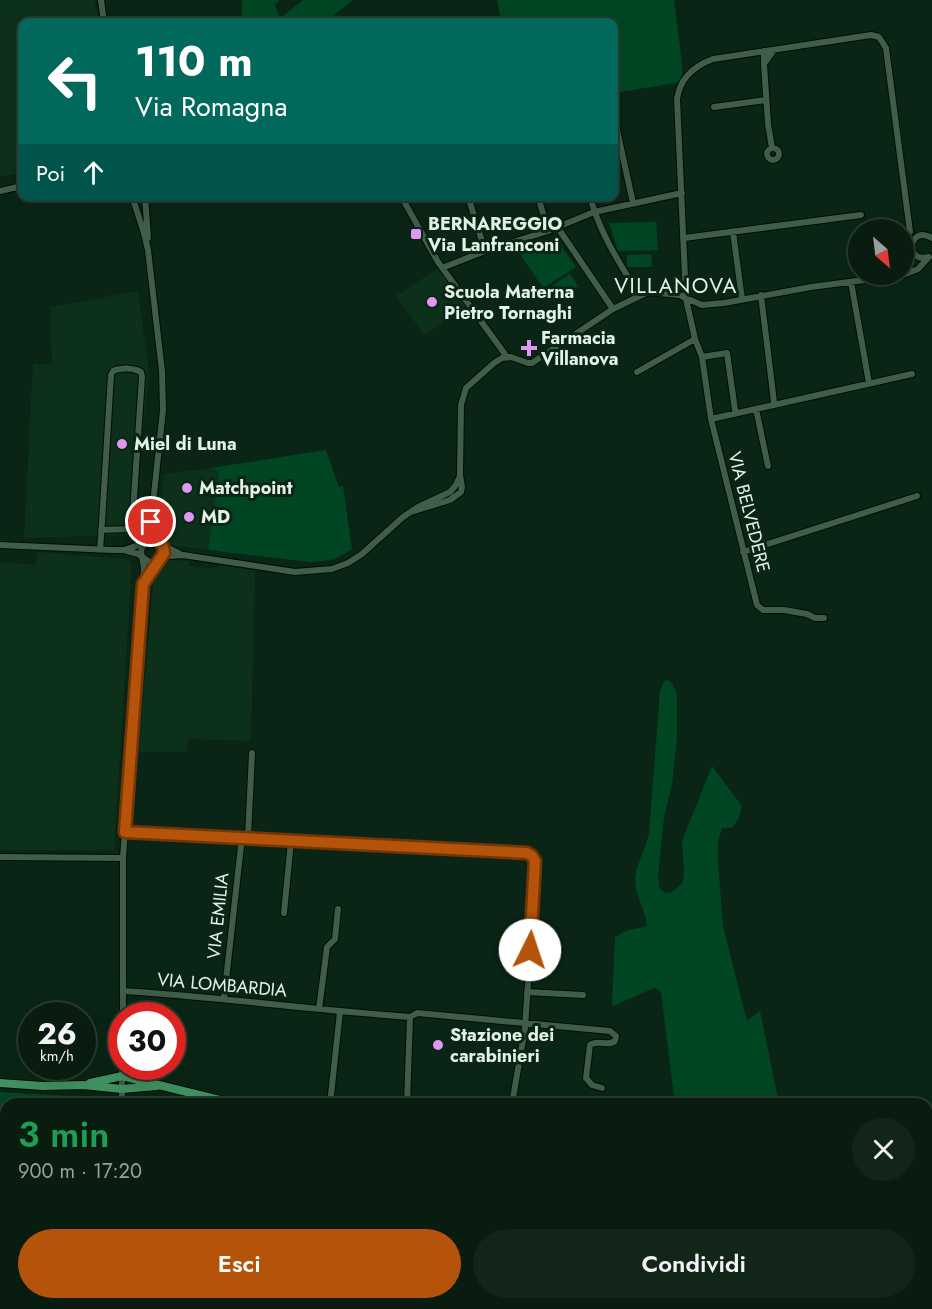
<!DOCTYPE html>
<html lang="it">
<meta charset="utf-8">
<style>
body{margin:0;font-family:Jost,sans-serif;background:#112519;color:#f1f3f6;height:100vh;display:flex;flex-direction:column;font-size:22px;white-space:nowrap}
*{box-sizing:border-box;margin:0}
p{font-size:20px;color:#98a19f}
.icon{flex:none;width:33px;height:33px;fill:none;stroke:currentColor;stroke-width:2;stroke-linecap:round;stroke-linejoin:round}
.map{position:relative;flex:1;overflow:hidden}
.drawer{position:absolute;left:0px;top:1098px;width:933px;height:212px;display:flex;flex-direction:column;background:#081c10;border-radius:18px 18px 0 0;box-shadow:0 6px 24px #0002,0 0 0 2px #293a30}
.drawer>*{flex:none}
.top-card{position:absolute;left:18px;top:18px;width:600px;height:183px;border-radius:12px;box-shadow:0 6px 24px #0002,0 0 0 2px #293a30;background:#00695c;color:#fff;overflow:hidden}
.needle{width:39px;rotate:152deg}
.buttons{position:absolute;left:848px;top:219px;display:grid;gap:12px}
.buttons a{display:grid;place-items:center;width:66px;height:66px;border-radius:50%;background:#081c10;box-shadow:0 6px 24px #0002,0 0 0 2px #293a30;font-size:30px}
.speed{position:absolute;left:18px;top:1002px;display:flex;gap:12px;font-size:30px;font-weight:700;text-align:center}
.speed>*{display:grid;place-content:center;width:78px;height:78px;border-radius:50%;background:#081c10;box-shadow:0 6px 24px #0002,0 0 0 2px #293a30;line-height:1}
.speed small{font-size:15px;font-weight:400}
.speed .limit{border:9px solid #d22;background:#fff;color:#111}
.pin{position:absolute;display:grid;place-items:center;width:51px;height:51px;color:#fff;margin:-26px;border:3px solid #fff;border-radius:50%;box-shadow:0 2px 6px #0007}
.me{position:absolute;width:66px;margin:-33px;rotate:4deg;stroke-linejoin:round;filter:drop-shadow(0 0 4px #0008)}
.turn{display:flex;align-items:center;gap:21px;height:126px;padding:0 18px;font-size:27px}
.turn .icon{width:78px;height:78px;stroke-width:2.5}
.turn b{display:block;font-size:42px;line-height:51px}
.then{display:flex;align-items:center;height:57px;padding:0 18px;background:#0003;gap:12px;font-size:22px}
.round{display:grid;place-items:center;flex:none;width:63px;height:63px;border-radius:32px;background:#112519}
.headline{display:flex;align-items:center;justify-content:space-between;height:102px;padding:0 18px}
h1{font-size:36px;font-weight:600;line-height:45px;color:#1e9e55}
.cta{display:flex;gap:12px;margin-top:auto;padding:12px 18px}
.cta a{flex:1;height:69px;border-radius:36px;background:#b45309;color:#fff;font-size:24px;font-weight:600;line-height:69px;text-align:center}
.cta a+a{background:#112519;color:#f1f3f6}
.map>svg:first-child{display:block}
.built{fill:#0d301b}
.green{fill:#004623}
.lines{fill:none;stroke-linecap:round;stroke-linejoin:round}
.minor-casing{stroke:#000e02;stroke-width:8}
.major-casing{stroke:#000e02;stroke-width:10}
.minor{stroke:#405d49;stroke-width:6}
.major{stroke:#429262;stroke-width:8}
.route-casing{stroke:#753606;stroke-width:15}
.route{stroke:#b45309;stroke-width:10}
.poi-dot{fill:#de98f2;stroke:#0a2515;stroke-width:2}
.labels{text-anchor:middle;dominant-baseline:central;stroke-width:6;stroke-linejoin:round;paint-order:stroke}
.poi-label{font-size:18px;font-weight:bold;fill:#e2f2e7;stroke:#0a2515;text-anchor:start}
.street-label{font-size:18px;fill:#e2f2e7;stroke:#0a2515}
.quarter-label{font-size:21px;letter-spacing:1.5px;fill:#e2f2e7;stroke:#0a2515}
</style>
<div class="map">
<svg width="932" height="1309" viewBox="0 0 932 1309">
<rect width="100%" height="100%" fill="#0a2515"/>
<path class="built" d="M0,0H95L98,22H22V173L0,177Z
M440,267L468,307L424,335L396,296Z
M138,291L149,372L132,535L24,538L33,364H52L50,307Z
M221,467L208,550L169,545V540L161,535L158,529L164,474Z
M37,552L128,559L132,564L114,850H0V562L36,565Z
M170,560L189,561V566L218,569L219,565L255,570L251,741L188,739L187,752H138L154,578Z"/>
<path class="green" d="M242,0H279L275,5L280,18L303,0H353L325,22H244L242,19Z
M497,0H674L682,65V82L614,93V22H501Z
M656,222L658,250L618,251L609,223Z
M555,238L576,267L543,288L518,251Z
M651,254L652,267H627V255Z
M570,274L578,286L554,301L547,289Z
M326,450L339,487L343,486L352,550L331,560L310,562L208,550L219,475L215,469L211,468Z
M668,680L673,685L677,695V737L672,784L664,817L658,875L659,887L664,892L670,893L680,886L683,881L684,871L682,841L712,766L741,805C742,814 737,821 732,828H722L718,842V861L723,926L747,1021L760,1011L779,1104H675L661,993L658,989L654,988L613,1006L612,1004L615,937L628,930L645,927L647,925C645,909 635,895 635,879C636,863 646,850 649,833L660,691L664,681Z
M0,1092L108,1098L107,1104H6V1175L0,1174Z"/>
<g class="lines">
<g class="minor-casing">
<path id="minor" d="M101,0L104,22
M764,51V64L774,50
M764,64L768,124L772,148
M714,107L766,100
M614,131L617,130L633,203
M767 154a6 6 0 1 1 12 0a6 6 0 1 1-12 0Z
M0,191L22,186
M145,196L148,238
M401,196L438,262L507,357
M468,196L485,251
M538,196L548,231
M590,196C599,232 620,264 639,295
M558,228L613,309
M733,232L742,299
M684,238L861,215
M929,257C903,264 909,224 932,238
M442,268L485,251L548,231L594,212L682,193
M903,271L909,264L912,251
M851,282L869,383
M761,295L774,402
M702,357L727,353L735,410
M637,372L695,339
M756,409L768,466
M711,419L912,374
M411,512L450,500L461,492L462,487L460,475L461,405L466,388L494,363L502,358L511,357L528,363H532L613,309L648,292L679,295L702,305L724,303L811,287L903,275L918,269L929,257
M151,522L163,549L161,559
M0,545L112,550H124L153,540L180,554
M100,550L102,522L111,375L113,371C121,367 134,368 141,372L142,377L132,527L128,529L101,530
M124,550L138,554L151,563L168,556L183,555L295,572L332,569L348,563L362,554L403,517L418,507L450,492L456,485L460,476
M743,552L917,496
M145,581L157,562
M824,618H815L807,614L784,610H763L757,605L711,419L702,357L695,339L686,299L677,99C680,78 694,66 713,59L871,35L879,37L886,48L910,232
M125,832L527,853L532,857L536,866L525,1028L512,1104
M248,837L252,753
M0,857L123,858
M284,913L291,841
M123,991C219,997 314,1010 410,1017L417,1013L610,1031L616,1036L615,1041C607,1047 598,1039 590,1045L586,1078L592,1085L602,1088
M527,992L583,995
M224,998L242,837
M319,1009L327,947L335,939L338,909
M123,1016V858L143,584L144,568L141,551L151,522L163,410L162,371L148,250L144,233L132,196
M122,1104V1066
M330,1104L340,1012
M407,1104L410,1017
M105,1309V1304
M301,1309L302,1304"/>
</g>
<g class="major-casing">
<path id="major" d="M0,1083L43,1086L83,1085L122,1089L157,1086
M90,1083L122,1076L236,1104
M927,1257L932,1253
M616,1304L624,1309
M871,1309L878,1304"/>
</g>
<use href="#minor" class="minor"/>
<use href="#major" class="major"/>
</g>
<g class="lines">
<g class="route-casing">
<path id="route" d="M151,522L163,547L164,553L143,584L125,832L527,853L532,856L535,861L530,950"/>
</g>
<use href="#route" class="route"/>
</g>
<g class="poi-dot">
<rect x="410" y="228" width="12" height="12" rx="3"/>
<circle cx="432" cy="302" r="6"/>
<path d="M526 339h6v6h6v6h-6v6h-6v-6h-6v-6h6z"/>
<circle cx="122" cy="444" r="6"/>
<circle cx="187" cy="488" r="6"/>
<circle cx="189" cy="517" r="6"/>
<circle cx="438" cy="1045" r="6"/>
</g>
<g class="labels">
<g class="poi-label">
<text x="428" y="224">BERNAREGGIO<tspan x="428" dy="21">Via Lanfranconi</tspan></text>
<text x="444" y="292">Scuola Materna<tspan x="444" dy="21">Pietro Tornaghi</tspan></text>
<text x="541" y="338">Farmacia<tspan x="541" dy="21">Villanova</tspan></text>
<text x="134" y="444">Miel di Luna</text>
<text x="199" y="488">Matchpoint</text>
<text x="201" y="517">MD</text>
<text x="450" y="1035">Stazione dei<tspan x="450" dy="21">carabinieri</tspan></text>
</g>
<g class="street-label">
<text transform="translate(749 512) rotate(76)">VIA BELVEDERE</text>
<text transform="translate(218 916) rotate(-84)">VIA EMILIA</text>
<text transform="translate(222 985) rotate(5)">VIA LOMBARDIA</text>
</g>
<g class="quarter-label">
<text x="676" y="286">VILLANOVA</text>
</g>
</g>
</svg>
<div class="buttons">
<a><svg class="needle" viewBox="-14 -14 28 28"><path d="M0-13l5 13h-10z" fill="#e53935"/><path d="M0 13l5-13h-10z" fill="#98a19f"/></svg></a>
</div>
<div class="speed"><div>26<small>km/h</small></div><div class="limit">30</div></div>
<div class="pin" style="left:151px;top:522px;background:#d93025"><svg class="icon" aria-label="arrive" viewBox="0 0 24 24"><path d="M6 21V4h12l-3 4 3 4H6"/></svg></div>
<svg class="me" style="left:530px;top:950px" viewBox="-20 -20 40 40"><circle r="19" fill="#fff"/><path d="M0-13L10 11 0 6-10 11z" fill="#b45309"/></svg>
<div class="top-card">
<div class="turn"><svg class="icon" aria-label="left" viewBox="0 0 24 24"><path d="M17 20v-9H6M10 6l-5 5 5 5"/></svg><div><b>110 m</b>Via Romagna</div></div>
<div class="then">Poi<svg class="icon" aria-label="ahead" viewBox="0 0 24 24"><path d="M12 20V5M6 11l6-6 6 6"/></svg></div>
</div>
<section class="drawer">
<div class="headline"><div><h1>3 min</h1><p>900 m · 17:20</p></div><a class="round"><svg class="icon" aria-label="close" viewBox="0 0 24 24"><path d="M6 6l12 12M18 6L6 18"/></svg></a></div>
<div class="cta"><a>Esci</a><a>Condividi</a></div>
</section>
</div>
